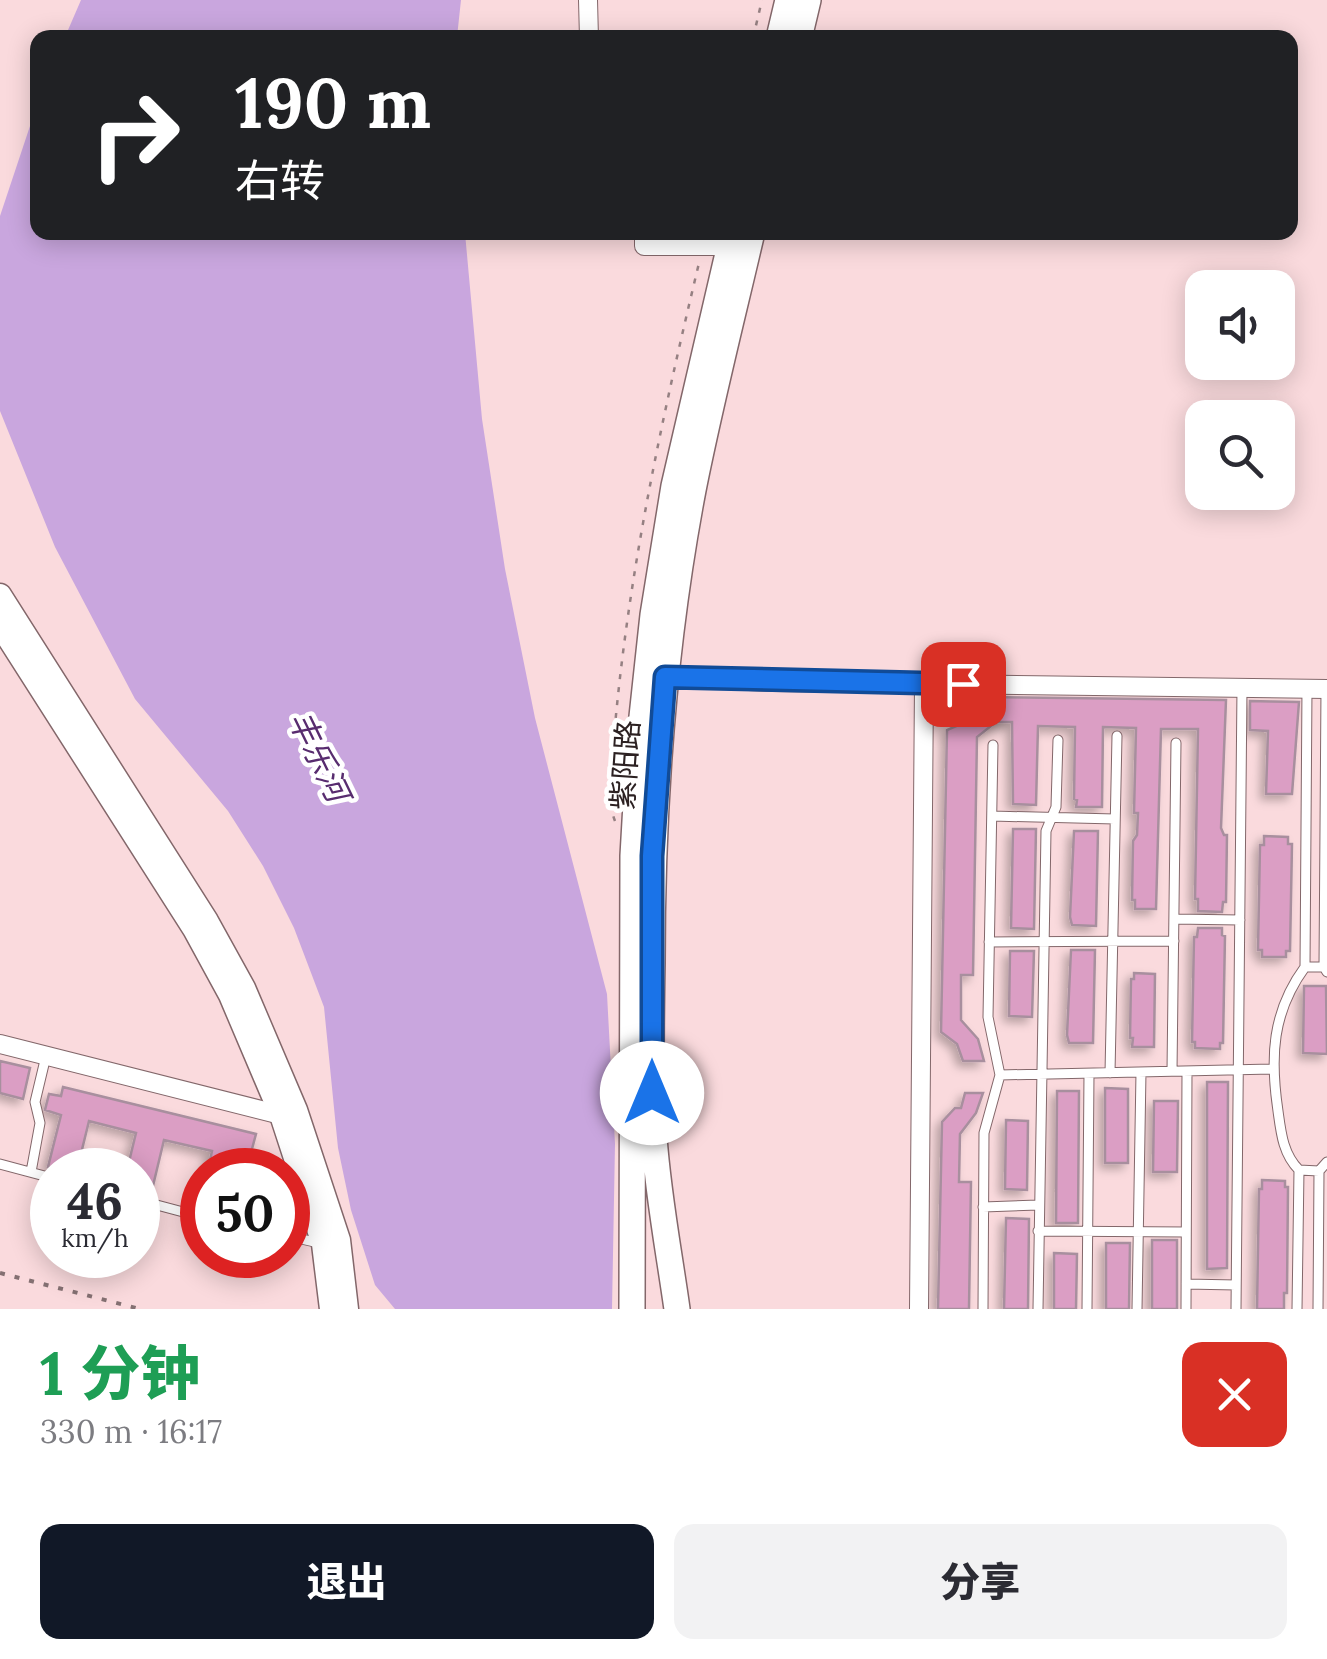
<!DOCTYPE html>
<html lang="zh">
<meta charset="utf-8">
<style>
body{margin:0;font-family:Lora,"Noto Sans SC",serif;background:#f2f2f3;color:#2b2b33;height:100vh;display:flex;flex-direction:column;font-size:38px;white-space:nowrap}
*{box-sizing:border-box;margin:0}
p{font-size:32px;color:#7c7c81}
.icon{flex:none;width:55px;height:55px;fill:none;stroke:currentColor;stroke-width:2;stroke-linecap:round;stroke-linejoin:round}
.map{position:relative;height:1309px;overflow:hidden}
.sheet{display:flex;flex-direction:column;background:#fff;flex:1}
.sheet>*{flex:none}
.guide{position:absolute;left:30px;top:30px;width:1268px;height:210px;border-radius:20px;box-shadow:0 5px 25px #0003;background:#202124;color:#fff;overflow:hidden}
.buttons{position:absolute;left:1185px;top:270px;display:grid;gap:20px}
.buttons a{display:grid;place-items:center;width:110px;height:110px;border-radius:20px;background:#fff;box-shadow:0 5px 25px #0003;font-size:50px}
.speed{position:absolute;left:30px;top:1148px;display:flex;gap:20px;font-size:50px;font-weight:700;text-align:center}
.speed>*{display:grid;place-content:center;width:130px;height:130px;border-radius:50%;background:#fff;box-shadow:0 5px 25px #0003;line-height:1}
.speed small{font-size:25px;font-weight:400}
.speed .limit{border:15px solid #d22;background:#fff;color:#111}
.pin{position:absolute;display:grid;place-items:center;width:85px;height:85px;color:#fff;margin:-42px;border-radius:20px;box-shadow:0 5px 15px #0006}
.me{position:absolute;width:110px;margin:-55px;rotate:0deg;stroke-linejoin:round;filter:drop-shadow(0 0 8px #0008)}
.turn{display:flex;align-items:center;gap:35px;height:210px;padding:0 40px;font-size:45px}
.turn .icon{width:130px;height:130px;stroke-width:2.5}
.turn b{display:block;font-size:70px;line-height:85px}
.round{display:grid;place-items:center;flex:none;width:105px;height:105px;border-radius:20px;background:#f2f2f3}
.overview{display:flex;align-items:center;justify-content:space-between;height:170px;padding:0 40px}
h1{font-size:60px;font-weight:800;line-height:75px;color:#1e9e55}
.button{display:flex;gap:20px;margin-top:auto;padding:20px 40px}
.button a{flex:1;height:115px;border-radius:20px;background:#111827;color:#fff;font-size:40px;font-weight:800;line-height:115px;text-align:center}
.button a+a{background:#f2f2f3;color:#2b2b33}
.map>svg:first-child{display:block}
.water{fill:#c9a6de}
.building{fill:#db9ec4;stroke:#a88f9e;stroke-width:2.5;filter:url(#shadow)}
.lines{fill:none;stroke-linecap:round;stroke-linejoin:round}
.service-casing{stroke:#83676a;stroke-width:11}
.minor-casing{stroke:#83676a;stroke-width:20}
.tertiary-casing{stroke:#83676a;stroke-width:25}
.secondary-casing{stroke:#83676a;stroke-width:28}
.path{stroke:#958082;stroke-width:2.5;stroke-dasharray:5 8;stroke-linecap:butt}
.service{stroke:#fff;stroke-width:9}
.minor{stroke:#fff;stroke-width:18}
.tertiary{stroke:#fff;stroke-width:22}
.secondary{stroke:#fff;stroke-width:25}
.rail{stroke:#847072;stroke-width:4;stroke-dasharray:5 10;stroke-linecap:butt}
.route-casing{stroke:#114b97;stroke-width:25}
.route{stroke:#1a73e8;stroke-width:18}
.labels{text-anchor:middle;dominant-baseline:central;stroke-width:9;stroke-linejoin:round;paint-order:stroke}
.street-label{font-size:30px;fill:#2c2122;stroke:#fff}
.water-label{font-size:32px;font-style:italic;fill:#582c6f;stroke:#fff}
</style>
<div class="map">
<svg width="1327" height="1309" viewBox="0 0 1327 1309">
<defs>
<filter id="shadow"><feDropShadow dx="-5" dy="5" stdDeviation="5" flood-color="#0004"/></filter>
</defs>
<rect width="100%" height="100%" fill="#fadadd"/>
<path class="water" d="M81,0H461L457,37H65Z
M37,105L38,232L465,233L482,419L505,569L535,718L607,994L615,1144L612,1309H395L375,1285L351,1210L338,1148L324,1007L294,928L263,866L228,811L135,699L55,547L0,411V216Z"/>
<path class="building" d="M989,697L1226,700L1221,828L1224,835H1227L1226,902H1223L1222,912L1198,911V899H1195L1198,729H1161L1156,909H1135V900H1132L1133,841L1137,835L1138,813H1134L1136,728L1103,727L1102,807H1076L1077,800L1074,799L1075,727L1038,726L1036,805L1013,804L1012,722H996L977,737L973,975H961V1020L978,1039L984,1061H963L957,1044L941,1032L947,730L968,721Z
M1250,701L1299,702L1292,794H1266L1268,731L1250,730Z
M1013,829H1036L1034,929L1011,928Z
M1074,831H1098L1096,926L1072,925L1070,917Z
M1264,836L1288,837V844H1292L1290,951H1286V957H1262V950H1258L1260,845H1264Z
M1198,928H1222V935L1225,936L1223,1043H1220V1049L1195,1048V1042H1192L1194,937H1197Z
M1071,950H1095L1093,1043H1069L1067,1035Z
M1010,951H1034L1032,1017L1009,1016Z
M1134,973L1155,974L1154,1047H1132L1133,1038H1130L1131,979H1134Z
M1304,986H1326L1327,1054L1303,1053Z
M0,1061L30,1068L23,1099L0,1093Z
M1207,1082H1228L1227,1268L1207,1269Z
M63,1087L256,1134L249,1160L240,1158L237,1170H208L212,1151L164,1140L151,1194L138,1191V1170H127L136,1133L89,1121L77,1170L48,1167L61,1115L45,1110L49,1094L61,1096Z
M1105,1088L1128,1089V1163H1105Z
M1057,1091H1079L1078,1223H1056Z
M965,1093H983L976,1113L960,1134L959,1182H971L969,1309H938L942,1122L955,1108H961Z
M1154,1101H1178L1177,1172H1153Z
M1006,1120L1028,1121L1027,1190L1005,1189Z
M1262,1180L1285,1181V1187H1288L1287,1293H1284V1309H1257L1259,1189H1262Z
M1006,1218L1029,1219L1028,1309H1004Z
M1152,1240H1177V1309H1152Z
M1106,1243H1130L1129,1309H1106Z
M1054,1253L1077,1254L1076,1309H1054Z"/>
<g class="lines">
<g class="service-casing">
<path id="service" d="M1326,689L1324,967L1327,972
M992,816L1115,819
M1174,919L1240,920
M989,942L1174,941
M1305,967L1307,688
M1324,967H1305C1272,1012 1270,1057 1278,1111C1281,1133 1283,1154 1299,1170L1319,1171L1327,1162
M1172,1071L1176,743
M1110,1073L1117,736
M1000,1075L1272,1069
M0,1164L52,1178
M31,1172L40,1123L35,1102L46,1056
M138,1200L202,1217
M983,1207L1038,1205
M1038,1231L1186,1232
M288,1236L319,1243
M1186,1284L1236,1285
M983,1309L984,1133L1000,1075L988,1017L993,745
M1038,1309L1046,831L1056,807L1058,740
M1087,1309L1089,1074
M1137,1309L1141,1072
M1186,1309L1187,1071
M1236,1309L1242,688
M1297,1309L1299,1170
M1318,1309L1319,1171"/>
</g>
<g class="minor-casing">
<path id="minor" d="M588,0L589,38
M644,232V246H729
M665,677L772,682L1327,689
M0,1044L281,1115
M919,1309L924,684"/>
</g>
<g class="tertiary-casing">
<path id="tertiary" d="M0,595L207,921L244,988L296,1110L339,1240L347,1309
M0,625L194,929L230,995L281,1115L323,1244L331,1309"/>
</g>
<g class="secondary-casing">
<path id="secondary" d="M779,38L788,0
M799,38L808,0
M632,1309L633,856L640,735L653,615L674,486L733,232
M677,1309C669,1252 658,1195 654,1137C650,1079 651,1021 652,963C652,804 663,647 693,490C710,404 732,318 752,232"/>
</g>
<path class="path" d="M753,38L762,0
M615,821C603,790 613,747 616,715C631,561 663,413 699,263"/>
<use href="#service" class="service"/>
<use href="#minor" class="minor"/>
<use href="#tertiary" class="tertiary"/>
<use href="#secondary" class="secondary"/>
<path class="rail" d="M0,1273L140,1309"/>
</g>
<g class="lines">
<g class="route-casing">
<path id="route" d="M652,1093V856L665,677L963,684"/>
</g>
<use href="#route" class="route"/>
</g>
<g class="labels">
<g class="street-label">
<text transform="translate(625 765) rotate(-86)">紫阳路</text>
</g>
<g class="water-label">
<text transform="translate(319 756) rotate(64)">丰乐河</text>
</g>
</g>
</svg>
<div class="buttons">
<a><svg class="icon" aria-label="sound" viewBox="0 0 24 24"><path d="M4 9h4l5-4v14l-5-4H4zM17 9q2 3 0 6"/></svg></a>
<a><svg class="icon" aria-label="search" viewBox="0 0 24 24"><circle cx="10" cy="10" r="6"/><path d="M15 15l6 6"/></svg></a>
</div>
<div class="speed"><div>46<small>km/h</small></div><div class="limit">50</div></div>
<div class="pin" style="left:963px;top:684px;background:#d93025"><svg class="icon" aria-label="arrive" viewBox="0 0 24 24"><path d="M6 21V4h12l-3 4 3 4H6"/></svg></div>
<svg class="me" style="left:652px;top:1093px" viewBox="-20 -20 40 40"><circle r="19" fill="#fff"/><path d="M0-13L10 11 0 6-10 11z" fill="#1a73e8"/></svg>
<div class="guide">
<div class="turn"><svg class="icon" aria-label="right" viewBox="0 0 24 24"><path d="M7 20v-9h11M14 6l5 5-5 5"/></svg><div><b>190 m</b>右转</div></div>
</div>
</div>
<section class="sheet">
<div class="overview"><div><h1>1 分钟</h1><p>330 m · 16:17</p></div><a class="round" style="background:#d93025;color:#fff"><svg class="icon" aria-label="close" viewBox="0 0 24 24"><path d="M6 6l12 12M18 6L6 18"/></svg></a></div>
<div class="button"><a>退出</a><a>分享</a></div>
</section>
